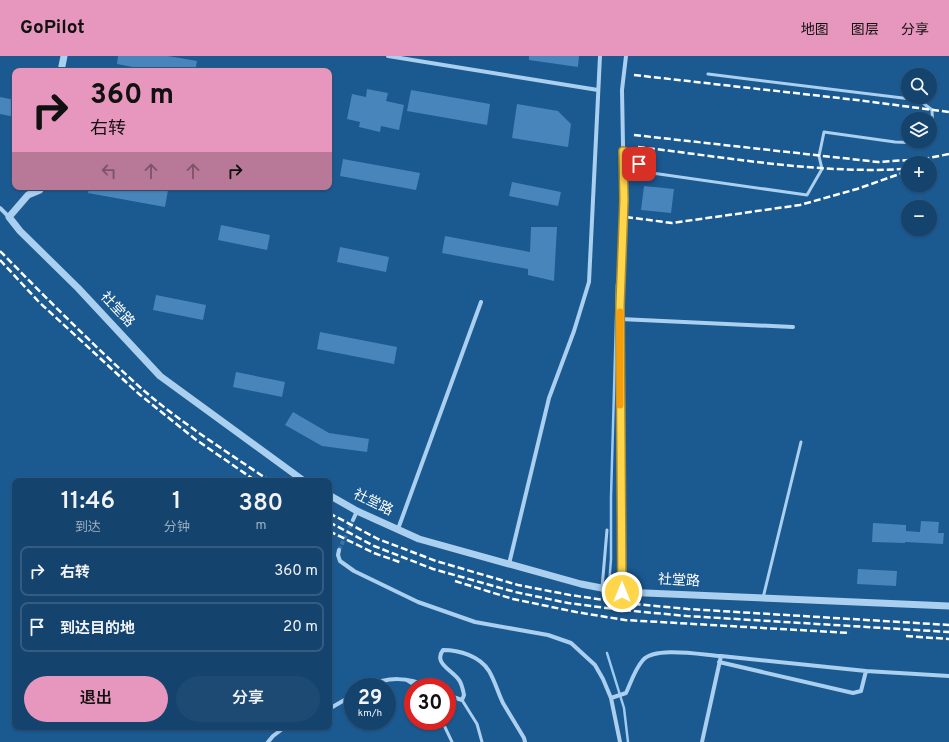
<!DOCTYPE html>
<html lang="zh">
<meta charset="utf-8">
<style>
body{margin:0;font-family:Overpass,"Noto Sans SC",sans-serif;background:#1d4a72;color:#f1f3f6;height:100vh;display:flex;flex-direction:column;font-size:15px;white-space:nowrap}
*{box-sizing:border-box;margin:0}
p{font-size:13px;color:#9db0c2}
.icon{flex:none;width:22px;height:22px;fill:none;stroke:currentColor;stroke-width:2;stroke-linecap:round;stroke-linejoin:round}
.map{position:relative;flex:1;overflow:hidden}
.sheet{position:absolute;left:12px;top:422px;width:320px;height:252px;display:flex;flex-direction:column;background:#14436d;border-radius:8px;box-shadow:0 1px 3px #0004,0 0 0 1px #335c80}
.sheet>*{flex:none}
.guide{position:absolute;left:12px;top:12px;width:320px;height:122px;border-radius:8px;box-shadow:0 1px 3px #0004,0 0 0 1px #335c80;background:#e797bd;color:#111;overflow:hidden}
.buttons{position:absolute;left:901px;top:12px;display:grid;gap:8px}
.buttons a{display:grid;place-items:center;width:36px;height:36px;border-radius:50%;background:#14436d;box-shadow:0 1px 3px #0004,0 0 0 1px #335c80;font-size:20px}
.speed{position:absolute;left:344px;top:622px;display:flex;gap:8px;font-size:20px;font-weight:700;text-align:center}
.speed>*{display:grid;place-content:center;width:52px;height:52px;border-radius:50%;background:#14436d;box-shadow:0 1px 3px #0004,0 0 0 1px #335c80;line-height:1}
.speed small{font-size:10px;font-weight:400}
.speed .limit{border:6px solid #d22;background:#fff;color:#111}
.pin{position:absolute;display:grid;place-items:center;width:34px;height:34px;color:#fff;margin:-17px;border-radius:8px;box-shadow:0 2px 6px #0006}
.me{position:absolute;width:44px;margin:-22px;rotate:0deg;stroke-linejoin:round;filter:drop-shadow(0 0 3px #0008)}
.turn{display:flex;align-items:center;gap:14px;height:84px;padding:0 12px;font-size:18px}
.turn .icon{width:52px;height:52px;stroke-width:2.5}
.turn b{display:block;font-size:28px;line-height:34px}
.lanes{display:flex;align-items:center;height:38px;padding:0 12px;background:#0003;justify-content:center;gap:20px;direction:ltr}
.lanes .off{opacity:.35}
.eta{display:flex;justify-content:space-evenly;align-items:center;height:68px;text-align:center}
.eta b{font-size:24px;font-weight:600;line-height:28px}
.action{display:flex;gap:8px;margin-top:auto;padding:8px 12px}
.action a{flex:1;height:46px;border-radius:24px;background:#e797bd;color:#111;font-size:16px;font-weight:600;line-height:46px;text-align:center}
.action a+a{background:#1d4a72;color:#f1f3f6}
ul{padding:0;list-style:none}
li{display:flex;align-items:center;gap:12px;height:50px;margin:0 8px 6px;padding:0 4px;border:2px solid #335c80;border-radius:8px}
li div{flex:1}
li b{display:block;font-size:15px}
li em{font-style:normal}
header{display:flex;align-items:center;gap:24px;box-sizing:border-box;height:56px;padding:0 20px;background:#e797bd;color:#111}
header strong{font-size:19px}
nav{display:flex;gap:22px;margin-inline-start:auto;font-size:14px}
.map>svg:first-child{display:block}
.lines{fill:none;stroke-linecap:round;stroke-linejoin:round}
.stream{stroke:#9dcbf1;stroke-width:2.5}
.building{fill:#4885ba}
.minor-tunnel{stroke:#3d72a2;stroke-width:4;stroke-dasharray:4 2;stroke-linecap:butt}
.service{stroke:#aacfef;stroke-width:3}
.minor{stroke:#aacfef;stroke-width:4}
.tertiary{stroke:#aacfef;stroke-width:7}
.rail{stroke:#fff;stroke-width:2.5;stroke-dasharray:7 3;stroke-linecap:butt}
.route-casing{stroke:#a68a30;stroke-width:10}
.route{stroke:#ffd54a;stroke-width:7}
.slow{stroke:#f59e0b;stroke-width:7}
.labels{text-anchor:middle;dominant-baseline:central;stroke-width:3;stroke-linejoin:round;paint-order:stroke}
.street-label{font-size:14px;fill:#fff;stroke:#1b5991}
</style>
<header>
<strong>GoPilot</strong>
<nav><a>地图</a><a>图层</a><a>分享</a></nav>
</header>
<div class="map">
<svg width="949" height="686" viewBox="0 0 949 686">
<rect width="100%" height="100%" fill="#1b5991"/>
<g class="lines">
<path class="stream" d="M609,529L611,503V441L617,228
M607,597L624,652L628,686"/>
</g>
<path class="building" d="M118,0H168L197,5L195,15H153L117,8Z
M529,0H579L578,11L529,4Z
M367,33L388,37L386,45L404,49L399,74L381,70L380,76L359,71L360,66L347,63L352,38L366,41Z
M411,34L490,48L487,69L407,55Z
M0,41L15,44V61L0,58Z
M517,48L558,55L571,68L568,91L512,82Z
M343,103L420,117L416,134L340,120Z
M512,126L561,136L558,150L509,140Z
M644,130L674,133L671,157L641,154Z
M89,131H153L168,134L165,151L88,137Z
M221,169L270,179L267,194L218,184Z
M531,171H557L554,225L528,219V213L442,197L445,180L530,196Z
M340,191L389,201L386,216L337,206Z
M156,239L206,249L203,264L153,254Z
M320,276L397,291L394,308L317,293Z
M236,316L285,326L282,341L233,331Z
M293,356L329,377L369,383L367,396L322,390L285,369Z
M921,465L939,466L938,477H944L943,488L905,486V487L872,486L873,467L906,469V475L920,476Z
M858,513L897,515L896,530L857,528Z"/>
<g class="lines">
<path class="minor-tunnel" d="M339,494L353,464"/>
<path class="service" d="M708,18L919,44L932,54L933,78L930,80
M623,95L633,100L645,116L807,139L822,113L819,100L824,76L895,86L921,87L924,85
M602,532L607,474
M763,542L801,386
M406,624L417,631
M462,644L477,668L482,686
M442,665L452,686"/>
<path class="minor" d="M388,0L598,34
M0,152L9,161
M620,263L793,271
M353,464L357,455
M398,473L481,246
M339,494L338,499L340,505L354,515L418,546L475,566L548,579L571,587L595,609L603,623L611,642L620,686
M509,508L549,342L574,275L589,226L600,0
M622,536L620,250L624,144L622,34L626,0
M721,600L866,615L949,620
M719,606L853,637L861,635L866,615
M367,631C387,620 409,621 429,631
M447,639L462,644L464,639C463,634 462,628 459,624C452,614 433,607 443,594C459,594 480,600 489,615C495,625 498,637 503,647C510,659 517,670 524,682L525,686
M611,642L626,637C631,626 635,613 643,604C655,590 703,599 721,600L702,686
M329,653L353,639
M268,686L273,680L285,671"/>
<path class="tertiary" d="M61,15L64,0
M41,131L40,134L28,139L9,161L20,175L78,232L160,320L304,425
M329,439L357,455L419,483L581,528L622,536L949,550"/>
<path class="rail" d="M634,19L857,44L949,56
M634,79L878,106L924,103L949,98
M638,91C726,101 816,118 904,113
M626,161L672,167L800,149L857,133L908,115
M0,195C46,242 93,289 142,333C179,365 221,392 261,419L271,425
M0,204L39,246L139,338L195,383L256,425
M329,457L378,483L436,505L518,529L570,539L624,547L688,553L949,569
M329,466L374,490L433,513L515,536L568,547L622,554L687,560L949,576
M329,475L374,497L402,507
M455,525L513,543L576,556L625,564L850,577
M906,580L949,583"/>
</g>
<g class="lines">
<g class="route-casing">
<path id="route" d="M622,536L620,250L624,144L623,95L633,100L639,108"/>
</g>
<use href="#route" class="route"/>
<path class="slow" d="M620,256V349"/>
</g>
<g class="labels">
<g class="street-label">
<text transform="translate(117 254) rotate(47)">社堂路</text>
<text transform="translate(373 447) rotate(26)">社堂路</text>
<text transform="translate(679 525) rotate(3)">社堂路</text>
</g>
</g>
</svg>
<div class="buttons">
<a><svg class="icon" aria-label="search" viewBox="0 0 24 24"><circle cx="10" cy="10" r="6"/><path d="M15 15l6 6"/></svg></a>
<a><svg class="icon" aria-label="layers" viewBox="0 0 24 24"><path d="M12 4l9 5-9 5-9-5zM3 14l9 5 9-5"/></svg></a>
<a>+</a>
<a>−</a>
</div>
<div class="speed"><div>29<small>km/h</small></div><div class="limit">30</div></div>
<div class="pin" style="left:639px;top:108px;background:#d93025"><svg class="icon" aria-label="arrive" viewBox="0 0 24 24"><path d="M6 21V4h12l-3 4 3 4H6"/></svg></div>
<svg class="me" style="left:622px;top:536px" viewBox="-20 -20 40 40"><circle r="17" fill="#ffd54a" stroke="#fff" stroke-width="3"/><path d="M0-11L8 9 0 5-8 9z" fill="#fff"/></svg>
<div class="guide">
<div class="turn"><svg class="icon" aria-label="right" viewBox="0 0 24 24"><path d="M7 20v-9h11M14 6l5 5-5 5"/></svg><div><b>360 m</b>右转</div></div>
<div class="lanes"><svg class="icon off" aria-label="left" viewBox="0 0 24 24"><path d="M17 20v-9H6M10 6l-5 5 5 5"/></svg><svg class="icon off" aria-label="ahead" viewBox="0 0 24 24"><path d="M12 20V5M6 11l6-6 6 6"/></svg><svg class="icon off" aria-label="ahead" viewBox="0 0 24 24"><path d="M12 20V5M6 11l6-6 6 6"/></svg><svg class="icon" aria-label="right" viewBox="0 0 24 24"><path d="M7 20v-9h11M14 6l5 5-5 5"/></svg></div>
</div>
<section class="sheet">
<div class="eta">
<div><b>11:46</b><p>到达</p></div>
<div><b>1</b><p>分钟</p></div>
<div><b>380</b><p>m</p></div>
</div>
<ul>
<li><svg class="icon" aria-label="right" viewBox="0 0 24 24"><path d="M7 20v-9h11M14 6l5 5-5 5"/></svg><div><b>右转</b></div><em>360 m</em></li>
<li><svg class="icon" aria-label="arrive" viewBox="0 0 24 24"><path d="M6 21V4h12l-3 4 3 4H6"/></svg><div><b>到达目的地</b></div><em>20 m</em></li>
</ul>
<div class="action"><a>退出</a><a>分享</a></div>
</section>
</div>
